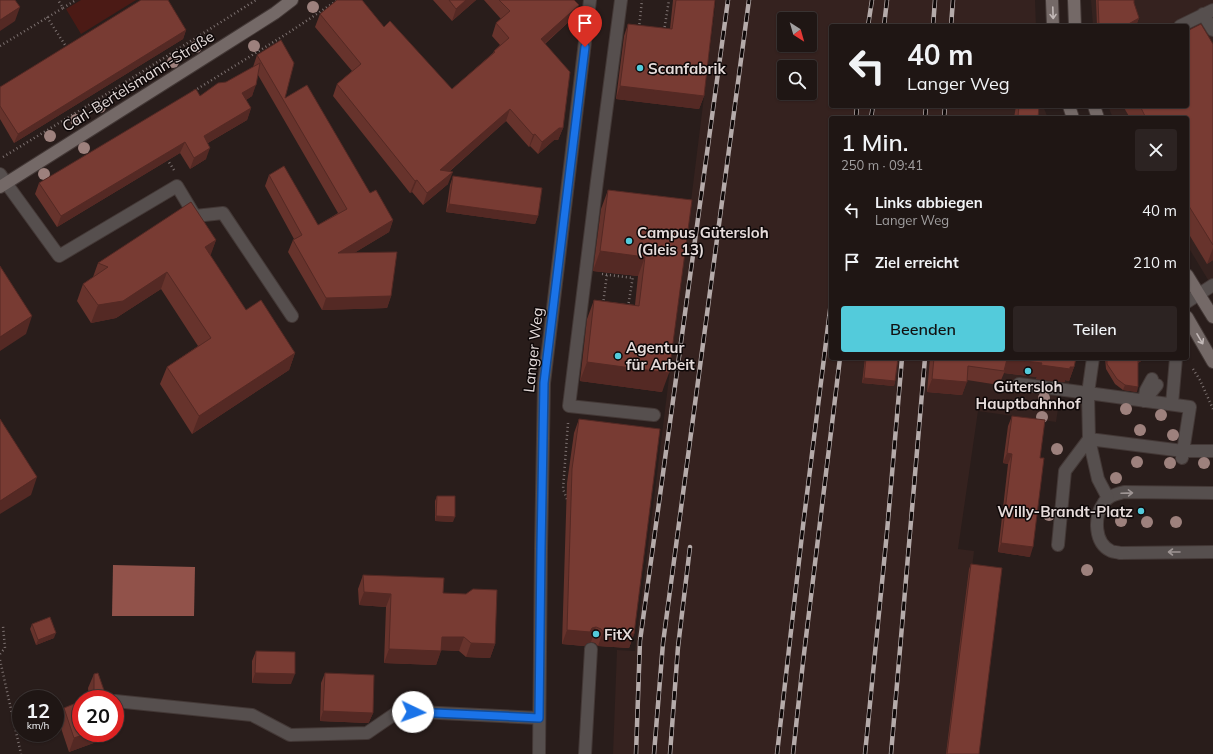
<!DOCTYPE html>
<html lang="de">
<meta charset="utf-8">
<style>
body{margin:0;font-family:Mulish,sans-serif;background:#2c2322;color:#f1f3f6;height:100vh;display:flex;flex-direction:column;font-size:15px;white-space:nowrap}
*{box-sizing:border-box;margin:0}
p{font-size:13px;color:#a19fa0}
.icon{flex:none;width:22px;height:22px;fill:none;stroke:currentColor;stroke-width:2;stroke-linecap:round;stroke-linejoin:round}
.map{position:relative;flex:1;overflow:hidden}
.panel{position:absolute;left:829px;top:116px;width:360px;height:244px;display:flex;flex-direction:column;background:#1f1614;border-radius:4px;box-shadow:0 1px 3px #0004,0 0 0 1px #3c3534}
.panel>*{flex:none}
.banner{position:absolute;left:829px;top:24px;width:360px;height:84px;border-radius:4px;box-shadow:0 1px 3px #0004,0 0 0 1px #3c3534;background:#1f1614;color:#f1f3f6;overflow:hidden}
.needle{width:26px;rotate:143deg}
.controls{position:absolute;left:777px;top:12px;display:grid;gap:8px}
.controls a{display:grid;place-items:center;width:40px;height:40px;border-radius:4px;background:#1f1614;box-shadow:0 1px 3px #0004,0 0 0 1px #3c3534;font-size:20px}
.speed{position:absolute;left:12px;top:690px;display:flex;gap:8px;font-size:20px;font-weight:700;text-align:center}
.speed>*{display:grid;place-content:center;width:52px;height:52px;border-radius:50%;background:#1f1614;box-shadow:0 1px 3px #0004,0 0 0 1px #3c3534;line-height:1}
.speed small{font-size:10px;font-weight:400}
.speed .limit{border:6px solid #d22;background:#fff;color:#111}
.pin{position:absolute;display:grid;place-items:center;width:34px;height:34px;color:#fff;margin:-41px -17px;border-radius:50% 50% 50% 0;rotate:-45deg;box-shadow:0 0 4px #0007}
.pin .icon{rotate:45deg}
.me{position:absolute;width:44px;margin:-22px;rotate:93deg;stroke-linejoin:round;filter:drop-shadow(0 0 3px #0008)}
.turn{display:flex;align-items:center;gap:14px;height:84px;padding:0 12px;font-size:18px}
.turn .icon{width:52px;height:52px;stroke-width:2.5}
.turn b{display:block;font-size:28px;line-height:34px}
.round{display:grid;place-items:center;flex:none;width:42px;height:42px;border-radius:4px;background:#2c2322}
.summary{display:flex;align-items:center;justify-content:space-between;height:68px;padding:0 12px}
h1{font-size:24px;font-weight:600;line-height:30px}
.primary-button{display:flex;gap:8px;margin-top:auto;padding:8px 12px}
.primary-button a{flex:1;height:46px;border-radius:4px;background:#53cbdb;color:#111;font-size:16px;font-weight:600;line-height:46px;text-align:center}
.primary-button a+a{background:#2c2322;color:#f1f3f6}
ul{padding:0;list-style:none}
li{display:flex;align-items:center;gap:12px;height:52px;padding:0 12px}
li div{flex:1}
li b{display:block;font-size:15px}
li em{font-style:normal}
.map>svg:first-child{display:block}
.built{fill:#35221f;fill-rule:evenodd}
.green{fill:#4b1a15}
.water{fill:#91524a}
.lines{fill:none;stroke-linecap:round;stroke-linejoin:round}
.service-casing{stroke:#433836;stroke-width:14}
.pedestrian-casing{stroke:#433836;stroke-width:14}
.minor-casing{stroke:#433836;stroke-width:14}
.secondary-casing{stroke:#433836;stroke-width:14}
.path{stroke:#7d7271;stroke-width:2.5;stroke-dasharray:1 3;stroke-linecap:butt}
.service{stroke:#564f4e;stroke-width:12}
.pedestrian{stroke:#564f4e;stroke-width:12}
.minor{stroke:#564f4e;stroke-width:12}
.secondary{stroke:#746967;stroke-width:12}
.rail-casing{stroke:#b5abaa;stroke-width:4.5}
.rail{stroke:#0e0808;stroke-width:3;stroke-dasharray:9;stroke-linecap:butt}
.tree{fill:#9d817d}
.wall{fill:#67332c}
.shaded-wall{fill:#542924}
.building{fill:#783b33;stroke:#542924}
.oneway{stroke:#c3b9b8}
.oneway2{stroke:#9e9594}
.route-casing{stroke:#114b97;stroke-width:10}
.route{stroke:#1a73e8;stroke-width:7}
.poi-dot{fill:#53cbdb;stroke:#0e0808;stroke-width:1.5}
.labels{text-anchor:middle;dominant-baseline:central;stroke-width:3;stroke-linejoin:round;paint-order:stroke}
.poi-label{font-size:15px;font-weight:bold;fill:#e5dbda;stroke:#0e0808;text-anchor:start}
.street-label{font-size:15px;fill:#e5dbda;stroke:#0e0808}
</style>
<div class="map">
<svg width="1213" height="754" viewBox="0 0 1213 754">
<rect width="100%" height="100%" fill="#291d1b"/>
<path class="built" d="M716,0H1035L1036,26H831V106H1043L1048,118H831V358H1073L1069,384L1062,383L1056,422L978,411L958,549L974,551L972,568L1001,571L1002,573L1000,583H999L978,754H613L617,650L635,651ZM784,19H810V45H784ZM784,67H810V93H784Z
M1091,0H1213V288L1187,245V118H1113L1108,106H1187V26H1093Z"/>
<path class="green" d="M81,0H136L81,34L66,9Z"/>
<path class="water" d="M113,565L195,567L194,616H112Z"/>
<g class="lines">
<g class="service-casing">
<path id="service" d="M621,0L597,181L569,406L654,415
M1203,14L1213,30
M1180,26L1213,10
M6,183L59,256L177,186L195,216L223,213L292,316
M1187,302L1213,285
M1213,493L1124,492C1116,494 1107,496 1103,504C1094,517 1094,543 1111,551C1113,552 1117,552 1120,553L1213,552
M115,701L252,715L290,735L367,733L399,711L539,718
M585,754L591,649"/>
</g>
<g class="pedestrian-casing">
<path id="pedestrian" d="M1093,358L1088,393L1190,407L1182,458
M1152,379L1146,390L1144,401L1157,385
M1019,384L1088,393L1089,439L1098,479L1108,498
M1172,404L1176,358
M1058,545L1065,471L1089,439L1183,451H1213"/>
</g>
<g class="minor-casing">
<path id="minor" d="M0,174L6,183
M539,754L541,549L544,383L590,0"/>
</g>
<g class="secondary-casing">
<path id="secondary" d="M1052,0L1053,26
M1074,0L1075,26
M1069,106L1073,118
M1094,106L1098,118
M0,187L223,46L275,13L292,0
M1187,275L1213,317
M1187,317L1213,362"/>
</g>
<path class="path" d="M63,8L76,0
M47,17L67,48
M639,28L642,0
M664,31L669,0
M0,46L63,8L58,0
M194,91L288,33L338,0
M3,157L105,95L256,0
M167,159L174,170
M602,274L633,278
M603,304L607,274
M628,307L633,276
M1193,369L1200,380L1213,409
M567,499L563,489L568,423
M0,654L5,648L3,626
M0,660L21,754"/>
<use href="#service" class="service"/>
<use href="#pedestrian" class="pedestrian"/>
<use href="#minor" class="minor"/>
<use href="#secondary" class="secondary"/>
<g class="rail-casing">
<path id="rail" d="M868,26L872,0
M884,26L887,0
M933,26L935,0
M951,26L953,0
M856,118L857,106
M871,118L873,106
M925,118L926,106
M944,118L945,106
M636,754L640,641L728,0
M654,754L663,643L749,0
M670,754L678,647L690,547
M777,754L803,526L831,302
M793,754L803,662L840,358
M865,754L887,532L902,358
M891,754L925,358"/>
</g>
<use href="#rail" class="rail"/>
</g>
<g class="tree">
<circle cx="313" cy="7" r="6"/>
<circle cx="254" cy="46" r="6"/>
<circle cx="196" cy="47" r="6"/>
<circle cx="173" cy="62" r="6"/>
<circle cx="100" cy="107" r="6"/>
<circle cx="76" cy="120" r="6"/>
<circle cx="50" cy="136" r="6"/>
<circle cx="84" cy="148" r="6"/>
<circle cx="44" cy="174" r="6"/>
<circle cx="1044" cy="398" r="6"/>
<circle cx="1126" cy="409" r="6"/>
<circle cx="1161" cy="415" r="6"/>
<circle cx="1042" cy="417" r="6"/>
<circle cx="1140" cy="430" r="6"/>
<circle cx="1173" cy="435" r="6"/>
<circle cx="1057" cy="449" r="6"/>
<circle cx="1137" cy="462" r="6"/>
<circle cx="1170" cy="463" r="6"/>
<circle cx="1204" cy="463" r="6"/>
<circle cx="1116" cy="478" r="6"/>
<circle cx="1049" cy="515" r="6"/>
<circle cx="1121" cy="521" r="6"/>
<circle cx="1147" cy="522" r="6"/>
<circle cx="1176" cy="522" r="6"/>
<circle cx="1087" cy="570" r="6"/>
</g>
<path class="wall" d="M433,0H476L452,21Z
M484,0H574V17L545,44L563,128L558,140H554L538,154L530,146L529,147L506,121L449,172L448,184L423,205L412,192L410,193L333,96L337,84L352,71L315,27L320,14L384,27L452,89L493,53L494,51L500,45L492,36L496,23L501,19Z
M673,0H715L704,96L699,109L616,99L624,36L628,24L670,29Z
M1096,0H1134V3L1139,18L1137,23L1132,26H1097Z
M186,30L183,39L14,143L0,119V87Z
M1213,44V260L1207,264L1187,231V118H1130L1123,106H1187Z
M257,55L285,98L393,220L389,232L354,253L391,296L387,308L322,310L288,252L293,240L294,239L265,186L269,175L318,225L338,213L258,75L252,96L246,100L251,108L247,120L208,143L206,159L190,169L180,153L57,227L35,194L39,183L226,82L253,67Z
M1016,106H1039L1038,118H1014Z
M453,176L538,216L535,224L446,212L450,185Z
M608,190L692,200L662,392L580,381L587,319L594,300L635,305L638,276L593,271L601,209Z
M216,240L210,255L246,310L295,353L289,370L192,434L160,384L167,367L198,346L161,289L116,318L91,323L77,301L83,284L93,277L98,263Z
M865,358H898L895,381L894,386L862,383Z
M930,358H1076L1074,367L1069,381L1065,380V382L1036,379L1037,377L1004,373L999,385L967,380L962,395L927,392Z
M1105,358H1146L1138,363L1137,392L1123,390L1115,384L1106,369Z
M1012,416L1030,557L998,552L1008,464L1003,463L1008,426Z
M579,419L634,634L629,648L598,646L595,643L591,642L587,643L584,646L562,644L567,483L574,433Z
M437,496L453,522L435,521V501Z
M971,564L979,754H946L969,569Z
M363,575L443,593L495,644L490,658L466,657L459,651L441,650L436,665L384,663L386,607L359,605L358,589Z
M32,624L54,638L36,645L30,629Z
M256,651L291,684L252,683V661Z
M325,673L373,713L369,722L368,723L320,721L321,683Z
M94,674L107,699H89L88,688Z
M64,708L81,733L110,737L69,752L59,722Z"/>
<path class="shaded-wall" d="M466,0H476L452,21L456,9Z
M579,5L574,17L536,51L541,39Z
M20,7L15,21L0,31V20Z
M1139,18L1137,23L1132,26H1125Z
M186,30L183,39L14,143L18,134Z
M256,85L252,96L238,105L242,93Z
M620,86L704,96L699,109L616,99Z
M251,108L247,120L199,148L204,136Z
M510,109L506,121L436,183L440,170Z
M559,128H563L558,140H554L538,154L542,142Z
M535,134L530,146L529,147L533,135Z
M185,142L180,153L57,227L61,216Z
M210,148L206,159L190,169L194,158Z
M453,172L448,184L423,205L427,193Z
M417,180L412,192L410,193L415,181Z
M449,204L538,216L535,224L446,212Z
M393,220L389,232L334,265L338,253Z
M216,240L210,257L205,247Z
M1213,248V260L1207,264Z
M600,251L645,257L638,276L593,271Z
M167,272L161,289L116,318L91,323L98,305Z
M391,296L387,308L322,310L326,298Z
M32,316L26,334L0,351V337Z
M295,353L289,370L192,434L199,416Z
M1139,358H1146L1136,364L1138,359Z
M1007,359L1042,363L1037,377L1004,373Z
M587,362L669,373L662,392L580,381Z
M1041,365L1074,367L1069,381L1065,380V382L1036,379Z
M864,378L895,381L894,386L862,383Z
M932,379L967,382L962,395L927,392Z
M1125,385L1138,387L1137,392L1123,390Z
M1007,453L1012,454L1008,464L1003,463Z
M37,477L31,495L0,514V501Z
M436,516L455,517L453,522L435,521Z
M1001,543L1033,547L1030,557L998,552Z
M364,592L391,594L386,607L359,605Z
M596,627L591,642L587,643L584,646L562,644L567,630L592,628Z
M603,632L634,634L629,648L598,646Z
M56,633L54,638L36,645L38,640Z
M442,637H464L459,651L437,650Z
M471,643L495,644L490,658L466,657Z
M389,649L441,651L436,665L384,663Z
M255,673L295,674L291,684L252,683Z
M323,711L373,713L369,722L368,723L320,721Z
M88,733H112L110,737L69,752L74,738Z"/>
<path class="building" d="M0,0H15L20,7L0,20Z
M141,0H168L186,30L18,134L0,106V87Z
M337,0H362L384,27L390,21L452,89L495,52L494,51L509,38L496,23L510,11L499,0H574L579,5L541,39L570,72L563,128H559L542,142L535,134L533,135L510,109L440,170L453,172L427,193L417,180L415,181L337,84L361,64L320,14Z
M449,0H466L456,9Z
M676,0H715L704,96L620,86L628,24L672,29Z
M1098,0H1134V3L1139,18L1125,26H1099Z
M1201,24L1213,44V245L1187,203V118H1146L1140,106H1187V31Z
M281,40L294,63L285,98L307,85L370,193L376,190L393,220L338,253L397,252L391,296L326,298L293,240L302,235L269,175L284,166L318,225L347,209L257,55Z
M260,63L256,85L242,93L251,108L204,136L210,148L194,158L185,142L61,216L39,183L196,89L200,96L218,83L226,82Z
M1019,106H1039L1038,118H1031L1018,116Z
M453,176L542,188L538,216L449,204Z
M608,190L692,200L669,373L587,362L594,300L639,306L645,257L600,251Z
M191,202L216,240L205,247L246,310L261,300L295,353L199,416L167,367L211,338L167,272L123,301L98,305L83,284L108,267L98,263Z
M0,266L32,316L0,337Z
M866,358H898L895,381L864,378Z
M934,358H1076L1074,367H1070V369L1041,365L1042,363L1007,359L1004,371L968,366L967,382L932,379Z
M1107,358H1139L1138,359V387L1125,385L1117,379L1107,364Z
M1012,416L1045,420L1040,458H1044L1033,547L1001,543L1012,454L1007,453Z
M0,419L37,477L0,501Z
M579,419L660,429L634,634L603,632L601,629L596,627L592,628L590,632L567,630L572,469Z
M437,496H455V517L436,516Z
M971,564L1002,568L979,754H947Z
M363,575L444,578L443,593L466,594L473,589L497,590L495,644L471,643L464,637H442L441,651L389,649L391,594L364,592Z
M50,617L56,633L38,640L32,624Z
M256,651L295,652V674L255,673Z
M98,673L107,699H94V674Z
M325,673L374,675L373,713H372L323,711Z
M81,701V733H88L74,738L64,708Z"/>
<defs><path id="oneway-shaft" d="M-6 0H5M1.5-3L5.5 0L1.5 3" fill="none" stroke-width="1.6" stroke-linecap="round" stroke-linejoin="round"/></defs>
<g class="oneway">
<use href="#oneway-shaft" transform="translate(1053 13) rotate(88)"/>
<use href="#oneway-shaft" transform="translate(1200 339) rotate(60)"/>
</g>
<g class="oneway2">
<use href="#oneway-shaft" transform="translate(1127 493) rotate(-2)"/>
<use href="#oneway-shaft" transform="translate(1174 552) rotate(180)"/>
</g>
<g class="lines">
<g class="route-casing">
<path id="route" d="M413,712L539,718L541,549L544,383L585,47"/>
</g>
<use href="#route" class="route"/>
</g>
<g class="poi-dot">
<circle cx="640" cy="68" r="4"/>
<circle cx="629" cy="241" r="4"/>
<circle cx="618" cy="356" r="4"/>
<circle cx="1028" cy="371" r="4"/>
<circle cx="1141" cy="511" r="4"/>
<circle cx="596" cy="634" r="4"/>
</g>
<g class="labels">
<g class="poi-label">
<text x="648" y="68">Scanfabrik</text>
<text x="637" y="232">Campus Gütersloh<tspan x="637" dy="17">(Gleis 13)</tspan></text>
<text x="626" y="347">Agentur<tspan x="626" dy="17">für Arbeit</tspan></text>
<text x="1028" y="386" text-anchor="middle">Gütersloh<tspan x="1028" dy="17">Hauptbahnhof</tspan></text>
<text x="1133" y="511" text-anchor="end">Willy-Brandt-Platz</text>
<text x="604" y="634">FitX</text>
</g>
<g class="street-label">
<text transform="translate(138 81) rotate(-32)">Carl-Bertelsmann-Straße</text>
<text transform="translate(533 350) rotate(-84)">Langer Weg</text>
</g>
</g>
</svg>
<div class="controls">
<a><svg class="needle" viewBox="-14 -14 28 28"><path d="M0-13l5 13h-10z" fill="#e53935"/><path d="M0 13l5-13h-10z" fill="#a19fa0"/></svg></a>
<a><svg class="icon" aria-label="search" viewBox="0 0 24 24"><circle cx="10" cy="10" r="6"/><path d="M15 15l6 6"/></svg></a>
</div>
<div class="speed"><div>12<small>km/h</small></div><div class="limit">20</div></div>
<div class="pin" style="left:585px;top:47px;background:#d93025"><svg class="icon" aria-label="arrive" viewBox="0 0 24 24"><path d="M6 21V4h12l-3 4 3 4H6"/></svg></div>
<svg class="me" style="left:413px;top:712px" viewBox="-20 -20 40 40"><circle r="19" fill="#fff"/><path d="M0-13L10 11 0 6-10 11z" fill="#1a73e8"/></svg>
<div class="banner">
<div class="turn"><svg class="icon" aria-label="left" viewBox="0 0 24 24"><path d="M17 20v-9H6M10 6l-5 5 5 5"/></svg><div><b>40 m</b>Langer Weg</div></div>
</div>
<section class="panel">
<div class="summary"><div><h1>1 Min.</h1><p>250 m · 09:41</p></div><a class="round"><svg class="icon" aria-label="close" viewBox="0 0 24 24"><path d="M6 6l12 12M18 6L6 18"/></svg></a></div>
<ul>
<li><svg class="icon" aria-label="left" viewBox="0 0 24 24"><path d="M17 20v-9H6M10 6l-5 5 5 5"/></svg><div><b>Links abbiegen</b><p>Langer Weg</p></div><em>40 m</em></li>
<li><svg class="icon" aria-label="arrive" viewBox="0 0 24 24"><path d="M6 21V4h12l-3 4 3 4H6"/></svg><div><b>Ziel erreicht</b></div><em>210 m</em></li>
</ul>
<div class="primary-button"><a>Beenden</a><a>Teilen</a></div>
</section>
</div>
